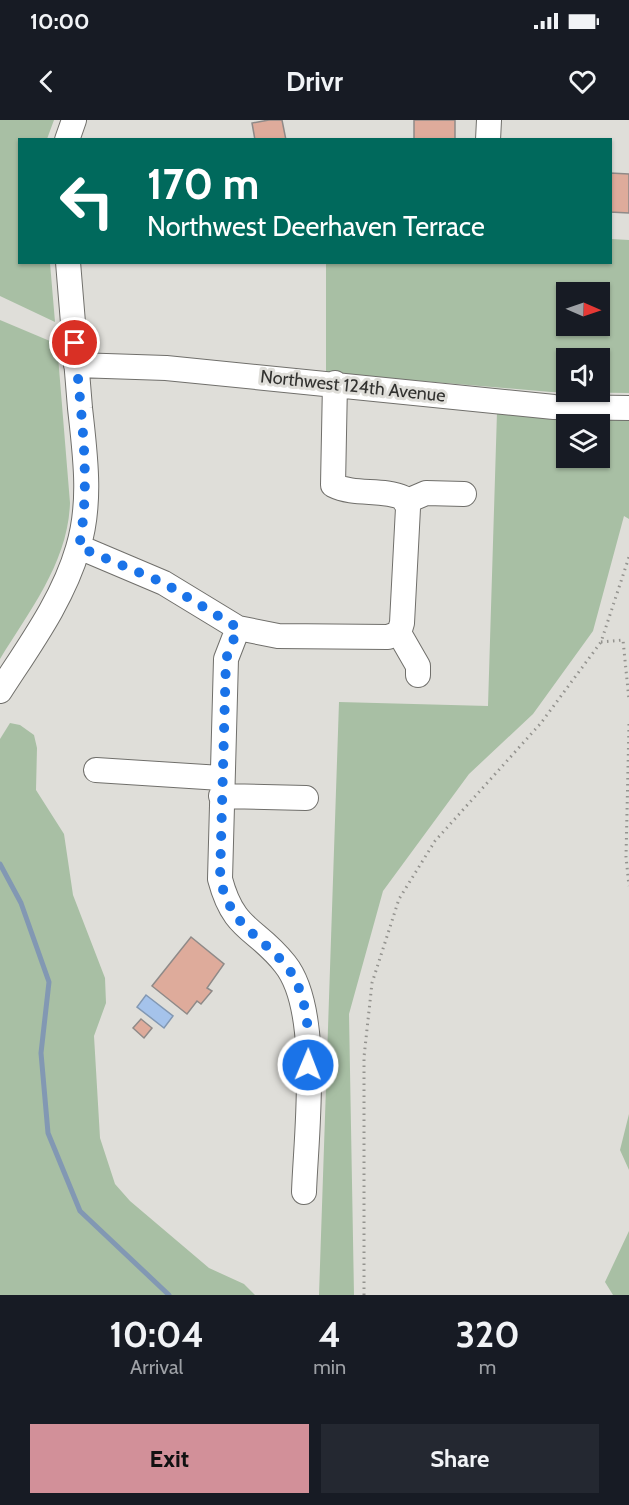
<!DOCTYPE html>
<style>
body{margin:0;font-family:Cabin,sans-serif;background:#242831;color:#f1f3f6;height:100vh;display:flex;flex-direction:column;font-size:22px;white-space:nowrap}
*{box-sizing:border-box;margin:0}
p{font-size:20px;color:#9ea1a6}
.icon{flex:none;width:33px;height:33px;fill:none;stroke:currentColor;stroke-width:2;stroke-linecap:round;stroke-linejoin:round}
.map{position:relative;height:1175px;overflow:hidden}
.drawer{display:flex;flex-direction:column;background:#171b24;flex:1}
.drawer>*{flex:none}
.guide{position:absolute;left:18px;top:18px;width:594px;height:126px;border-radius:0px;box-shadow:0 2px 4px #0004;background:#00695c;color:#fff;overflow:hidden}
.needle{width:39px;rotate:92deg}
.controls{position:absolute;left:556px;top:162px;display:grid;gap:12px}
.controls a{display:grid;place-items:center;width:54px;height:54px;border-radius:0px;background:#171b24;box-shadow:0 2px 4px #0004;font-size:30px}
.pin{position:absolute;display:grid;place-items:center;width:51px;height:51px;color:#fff;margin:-26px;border:3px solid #fff;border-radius:50%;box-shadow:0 2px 6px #0007}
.me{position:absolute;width:66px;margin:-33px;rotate:1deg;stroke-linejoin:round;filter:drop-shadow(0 0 4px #0008)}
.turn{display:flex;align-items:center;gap:21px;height:126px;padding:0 30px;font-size:27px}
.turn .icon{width:78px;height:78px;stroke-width:2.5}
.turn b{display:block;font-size:42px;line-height:51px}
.eta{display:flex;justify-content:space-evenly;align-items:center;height:102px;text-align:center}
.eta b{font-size:36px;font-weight:700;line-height:42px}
.primary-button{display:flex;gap:12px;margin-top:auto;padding:12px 30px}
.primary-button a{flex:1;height:69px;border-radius:0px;background:#d29099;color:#111;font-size:24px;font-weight:700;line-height:69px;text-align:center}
.primary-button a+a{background:#242831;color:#f1f3f6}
.status{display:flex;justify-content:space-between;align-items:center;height:42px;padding:0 30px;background:#171b24;direction:ltr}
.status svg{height:16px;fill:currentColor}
header{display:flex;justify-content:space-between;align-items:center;height:78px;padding:0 30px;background:#171b24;font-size:27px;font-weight:700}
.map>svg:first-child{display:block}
.green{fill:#a8bfa4;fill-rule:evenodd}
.water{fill:#a5c3eb;stroke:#8298b3;stroke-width:1.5}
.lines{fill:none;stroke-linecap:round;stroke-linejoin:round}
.stream{stroke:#8298b3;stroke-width:5}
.building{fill:#deab9b;stroke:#8f8a88;stroke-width:1.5}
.minor-casing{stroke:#706f6b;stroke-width:26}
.path{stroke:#94938f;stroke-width:3;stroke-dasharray:1.5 4.5;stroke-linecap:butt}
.minor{stroke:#fff;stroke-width:24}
.route{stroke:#1a73e8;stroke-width:10;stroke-dasharray:0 18}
.labels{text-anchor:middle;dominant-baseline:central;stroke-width:6;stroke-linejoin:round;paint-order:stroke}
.street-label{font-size:18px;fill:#323230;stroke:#dfded9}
</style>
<div class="status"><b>10:00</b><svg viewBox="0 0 49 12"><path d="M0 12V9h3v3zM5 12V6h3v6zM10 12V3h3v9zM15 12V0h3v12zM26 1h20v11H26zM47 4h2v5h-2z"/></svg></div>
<header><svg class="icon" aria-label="back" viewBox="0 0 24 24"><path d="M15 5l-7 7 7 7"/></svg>Drivr<svg class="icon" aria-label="heart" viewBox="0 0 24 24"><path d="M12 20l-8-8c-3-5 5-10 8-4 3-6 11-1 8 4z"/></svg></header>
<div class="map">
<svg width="629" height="1175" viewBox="0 0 629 1175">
<rect width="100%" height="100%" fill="#dfded9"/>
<path class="green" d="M0,0H54L47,19L20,20V142L50,143L55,202L0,176Z
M611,119L629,120V273L551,272L326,253V143L610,142ZM567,172H600V206H567ZM567,238H600V272H567Z
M0,200L57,224L70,383C68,442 30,490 0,539Z
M497,292L629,298V399L624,396L593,511L533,594L469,654L383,771L349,894L354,1175H319L339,582L488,586ZM567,304H600V338H567Z
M10,603L20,605L34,615L37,628L36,670L64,714L73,775L105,858L106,883L94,916L100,1018L115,1064L130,1081L209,1148L244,1164L255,1175H0V619Z
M629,994V1050L620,1030Z
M629,1111V1175H613L605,1162Z"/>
<path class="water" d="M146,875L173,896L164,908L137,887Z"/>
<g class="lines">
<path class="stream" d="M0,744L21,783L49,862L41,933L48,1013L80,1091L169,1175"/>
</g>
<path class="building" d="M269,0H282L286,20H255L252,3Z
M414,0H455V20H414Z
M610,53L629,54V93L610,92Z
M191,817L224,844L207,868L212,871L201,884L197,881L187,894L152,866Z
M141,899L152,908L144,918L133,908Z"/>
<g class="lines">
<g class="minor-casing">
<path id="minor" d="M67,20L74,0
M488,20L489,0
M76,245L166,248L554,287L629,288
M405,382L426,373L464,374
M79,427L164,463L238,508L278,516L388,517L399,513L402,503L408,388L404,378C382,368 355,376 333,365L335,263
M238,508L226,539L220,759C234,812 256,807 285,844C322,890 306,1013 304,1072
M399,513L418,546V555
M0,571C29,526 63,480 78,428C92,382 85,334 80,288C76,239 72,191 68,142
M96,650L221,658
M221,676L306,678"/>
</g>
<path class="path" d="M601,522L623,520L629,580
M629,604L626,737L629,766
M364,1175V937L372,863L399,779L435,721L541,603L601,522L629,437"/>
<use href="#minor" class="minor"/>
</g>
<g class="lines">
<path class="route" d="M75,223C80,292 92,359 79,427L164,463L238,508L226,539L220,759C232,806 253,810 283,842C307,868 310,912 308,945"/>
</g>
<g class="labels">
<g class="street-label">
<text transform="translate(353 266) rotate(6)">Northwest 124th Avenue</text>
</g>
</g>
</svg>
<div class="controls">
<a><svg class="needle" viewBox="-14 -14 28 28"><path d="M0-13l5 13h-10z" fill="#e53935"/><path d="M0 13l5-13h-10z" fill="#9ea1a6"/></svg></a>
<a><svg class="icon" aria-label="sound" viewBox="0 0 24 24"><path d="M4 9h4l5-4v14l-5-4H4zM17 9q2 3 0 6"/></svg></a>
<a><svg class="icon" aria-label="layers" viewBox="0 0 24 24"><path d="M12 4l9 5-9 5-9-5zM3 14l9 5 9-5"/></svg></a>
</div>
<div class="pin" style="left:75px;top:223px;background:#d93025"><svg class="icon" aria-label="arrive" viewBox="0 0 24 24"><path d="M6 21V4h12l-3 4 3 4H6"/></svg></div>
<svg class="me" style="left:308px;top:945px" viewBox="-20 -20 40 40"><circle r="17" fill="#1a73e8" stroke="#fff" stroke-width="3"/><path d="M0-11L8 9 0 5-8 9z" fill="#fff"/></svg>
<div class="guide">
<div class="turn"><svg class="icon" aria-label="left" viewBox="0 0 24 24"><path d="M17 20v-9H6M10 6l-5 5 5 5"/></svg><div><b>170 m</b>Northwest Deerhaven Terrace</div></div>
</div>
</div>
<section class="drawer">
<div class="eta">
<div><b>10:04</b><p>Arrival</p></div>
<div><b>4</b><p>min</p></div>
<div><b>320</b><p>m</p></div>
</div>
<div class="primary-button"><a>Exit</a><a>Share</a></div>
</section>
